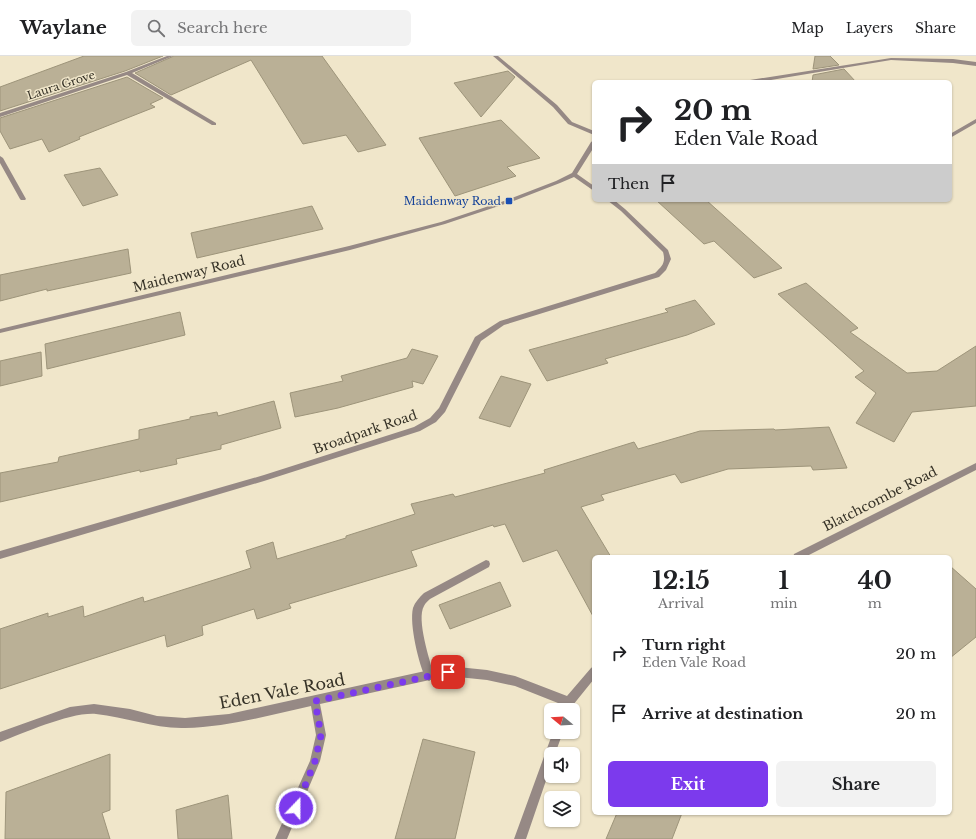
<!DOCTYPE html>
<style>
body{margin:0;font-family:"Libre Baskerville",serif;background:#f2f2f2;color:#202124;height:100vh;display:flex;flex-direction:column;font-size:15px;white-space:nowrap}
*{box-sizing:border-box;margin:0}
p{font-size:13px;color:#757577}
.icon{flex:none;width:22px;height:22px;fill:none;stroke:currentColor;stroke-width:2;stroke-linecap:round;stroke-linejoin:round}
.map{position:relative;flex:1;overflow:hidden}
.sheet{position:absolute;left:592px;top:499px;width:360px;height:260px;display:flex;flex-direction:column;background:#fff;border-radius:6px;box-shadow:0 1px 3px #0004}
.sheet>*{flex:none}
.top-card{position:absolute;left:592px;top:24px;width:360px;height:122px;border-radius:6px;box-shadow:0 1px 3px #0004;background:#fff;color:#202124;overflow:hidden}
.needle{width:26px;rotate:288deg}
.buttons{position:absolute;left:544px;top:647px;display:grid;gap:8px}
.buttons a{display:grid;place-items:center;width:36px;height:36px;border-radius:6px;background:#fff;box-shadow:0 1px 3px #0004;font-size:20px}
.pin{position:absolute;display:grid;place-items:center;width:34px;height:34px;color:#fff;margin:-17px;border-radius:8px;box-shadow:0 2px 6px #0006}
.me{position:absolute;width:44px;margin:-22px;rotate:22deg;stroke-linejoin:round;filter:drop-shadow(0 0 3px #0008)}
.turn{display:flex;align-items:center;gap:14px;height:84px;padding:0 16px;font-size:18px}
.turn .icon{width:52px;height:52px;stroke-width:2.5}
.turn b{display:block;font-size:28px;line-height:34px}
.then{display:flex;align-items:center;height:38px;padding:0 16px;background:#0003;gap:8px;font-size:15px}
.eta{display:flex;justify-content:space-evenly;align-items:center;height:68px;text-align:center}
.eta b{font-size:24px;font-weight:800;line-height:28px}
.cta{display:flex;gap:8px;margin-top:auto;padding:8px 16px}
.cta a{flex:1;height:46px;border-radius:6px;background:#7c3aed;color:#fff;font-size:16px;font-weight:800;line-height:46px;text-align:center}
.cta a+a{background:#f2f2f2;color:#202124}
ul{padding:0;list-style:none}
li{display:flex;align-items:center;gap:12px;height:60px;padding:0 16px}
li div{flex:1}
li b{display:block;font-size:15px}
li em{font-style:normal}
header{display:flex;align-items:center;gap:24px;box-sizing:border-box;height:56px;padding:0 20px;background:#fff;border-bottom:1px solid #e0e0e0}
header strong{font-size:19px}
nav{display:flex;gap:22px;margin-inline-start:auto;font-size:14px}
.search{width:280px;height:36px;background:#f2f2f2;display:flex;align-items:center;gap:10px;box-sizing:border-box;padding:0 14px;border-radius:6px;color:#757577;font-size:15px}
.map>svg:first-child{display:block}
.building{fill:#bab096;stroke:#9d947a}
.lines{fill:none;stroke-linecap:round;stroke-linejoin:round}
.service{fill:#968985;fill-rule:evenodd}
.minor{fill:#968985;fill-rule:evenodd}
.route{stroke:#7c3aed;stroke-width:7;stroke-dasharray:0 12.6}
.transit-dot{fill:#1a4fb4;stroke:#f0e6ca;stroke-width:1.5}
.labels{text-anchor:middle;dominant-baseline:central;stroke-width:3;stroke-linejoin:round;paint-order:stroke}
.far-street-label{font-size:11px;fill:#363227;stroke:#f0e6ca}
.far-transit-label{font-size:11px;fill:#164399;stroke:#f0e6ca;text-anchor:end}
.street-label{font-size:13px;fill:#363227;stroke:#f0e6ca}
.near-street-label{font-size:16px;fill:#363227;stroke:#f0e6ca}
</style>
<header>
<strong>Waylane</strong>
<div class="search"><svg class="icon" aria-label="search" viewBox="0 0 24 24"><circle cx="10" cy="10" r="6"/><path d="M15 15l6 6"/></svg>Search here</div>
<nav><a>Map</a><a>Layers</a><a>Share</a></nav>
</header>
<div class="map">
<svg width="976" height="783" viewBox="0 0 976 783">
<rect width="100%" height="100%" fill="#f0e6ca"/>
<path class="building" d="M84,0H163L125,15L0,55V31Z
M174,0H322L386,89L358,96L346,79L303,88L251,4L171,39L135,17Z
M815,0H830L839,9L813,13Z
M844,13L856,26H812L813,19Z
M508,15L515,21L481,61L454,27Z
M127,21L163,42L150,48L155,51L79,81L80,83L49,96L42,83L10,93L0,75V62Z
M501,64L540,102L507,111L516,120L455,140L419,82Z
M100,112L118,139L83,150L64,119Z
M656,144H706L782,212L754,222L714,185L704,188Z
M312,150L323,173L197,202L191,177Z
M128,193L131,217L47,235V233L0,245V219Z
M806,227L858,272L850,276L907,317L937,315L976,290V350L912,356L894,386L856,367L876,337L855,321L864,315L778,238Z
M695,244L715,268L687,279L605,303L608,307L547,325L529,294L668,256L665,253Z
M180,256L185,279L47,313L45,288Z
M412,293L438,300L423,328L412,325L413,331L338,352L295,361L290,337L343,325L341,320L407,302Z
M41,296L42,320L0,330V305Z
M501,320L531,328L510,371L479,362Z
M274,345L281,372L221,389V393L176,403L177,408L140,416V414L0,446V417L58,406L59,401L139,383V374L190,363V361L217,356L218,360Z
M829,371L847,412L813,414L811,410L728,413L681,427L675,418L601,439L604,444L581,451L611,501H594V562L557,494L523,506L505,468L494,471L493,469L411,495L417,510L289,548L291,552L257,563L254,553L202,570L203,579L167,591L165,579L0,633V573L48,557V561L83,550L84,561L143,541L144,546L233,518L251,512L246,495L273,486L277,503L346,482V480L415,458L411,448L453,438L455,441L545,417L544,414L634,386L638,393L700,375L774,373L775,374Z
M950,510L976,533V581L950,602Z
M500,526L511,550L450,573L439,549Z
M423,683L475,696L455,783H395Z
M110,698V754L102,757L110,783H5L6,736Z
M228,739L232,783H178L176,754Z
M617,757H682L672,783H606Z"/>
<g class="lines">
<path class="service" d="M486,504L489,505L490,508L489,511L430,543C428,545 425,547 424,550C416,563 430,605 434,620L432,623L429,625L426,623C419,609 409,568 413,552C415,546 419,542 424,537Z"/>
<path class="minor" d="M167,0H173L132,17L216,67V69H212L127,19L0,61V57L126,16Z
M493,0H498L557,49L572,66L594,75V79L568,68L553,51Z
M891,2L953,3L976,6V10L953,7L891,4L759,26H747L750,24Z
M976,63V67L950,82V78Z
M594,84V91L577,118L594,130V135L574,121L560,127L511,146L445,168L350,194L0,277V273L349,190L441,166L507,144L556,125L572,117L591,86Z
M0,100L3,102L26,143L25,144H21L20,143L0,107Z
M607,144H614L625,153L668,194L671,203L666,214L659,221L504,269L481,285L445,356L436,366L420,375L264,425L0,503V495L264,419L414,371L430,362L439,352L475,281L500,265L655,217C662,210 666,207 663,196L621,155Z
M976,407V414L805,501H793L794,498Z
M448,610L487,614L515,620L567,640L591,612L594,610V623L573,649L571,654H561L563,649L515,630L487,624L448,620L320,648L326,679L320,705L287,783H275L310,705L316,679L311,650C270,659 228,671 185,672C155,673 126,661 96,658C70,656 25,677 0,686V676L70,651L94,648L130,653L157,660L185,662L229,658Z
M553,676H563L555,698H551V710L526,783H514Z"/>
</g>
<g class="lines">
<path class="route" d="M296,752L315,705L321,679L315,645L448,616"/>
</g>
<rect class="transit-dot" x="505" y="141" width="8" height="8" rx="2"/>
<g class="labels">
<g class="far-street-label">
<text transform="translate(61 29) rotate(-18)">Laura Grove</text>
</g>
<g class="far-transit-label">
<text x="501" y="145">Maidenway Road</text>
</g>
<g class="street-label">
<text transform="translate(189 218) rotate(-14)">Maidenway Road</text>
<text transform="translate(365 376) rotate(-19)">Broadpark Road</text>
<text transform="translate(880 443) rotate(-27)">Blatchcombe Road</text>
</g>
<g class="near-street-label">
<text transform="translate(282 635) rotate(-11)">Eden Vale Road</text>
</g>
</g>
</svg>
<div class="buttons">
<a><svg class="needle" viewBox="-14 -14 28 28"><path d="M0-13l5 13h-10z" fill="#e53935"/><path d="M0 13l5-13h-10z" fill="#757577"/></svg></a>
<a><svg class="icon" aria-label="sound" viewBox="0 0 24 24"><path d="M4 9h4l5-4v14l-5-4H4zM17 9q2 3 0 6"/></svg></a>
<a><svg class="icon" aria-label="layers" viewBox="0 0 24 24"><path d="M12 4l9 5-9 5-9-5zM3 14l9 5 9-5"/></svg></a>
</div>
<div class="pin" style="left:448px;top:616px;background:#d93025"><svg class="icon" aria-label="arrive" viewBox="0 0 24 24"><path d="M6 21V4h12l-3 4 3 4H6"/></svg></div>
<svg class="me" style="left:296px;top:752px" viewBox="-20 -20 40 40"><circle r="17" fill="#7c3aed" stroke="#fff" stroke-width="3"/><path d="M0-11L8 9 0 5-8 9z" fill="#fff"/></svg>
<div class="top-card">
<div class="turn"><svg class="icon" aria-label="right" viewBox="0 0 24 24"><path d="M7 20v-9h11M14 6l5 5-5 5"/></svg><div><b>20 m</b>Eden Vale Road</div></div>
<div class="then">Then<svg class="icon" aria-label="arrive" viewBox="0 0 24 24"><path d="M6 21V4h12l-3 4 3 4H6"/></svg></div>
</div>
<section class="sheet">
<div class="eta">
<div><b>12:15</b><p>Arrival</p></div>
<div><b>1</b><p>min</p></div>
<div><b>40</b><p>m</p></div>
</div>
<ul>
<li><svg class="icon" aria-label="right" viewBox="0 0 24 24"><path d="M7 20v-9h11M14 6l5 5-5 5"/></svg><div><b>Turn right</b><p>Eden Vale Road</p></div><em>20 m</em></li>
<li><svg class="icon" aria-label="arrive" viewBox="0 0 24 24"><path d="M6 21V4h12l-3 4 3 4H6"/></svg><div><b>Arrive at destination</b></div><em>20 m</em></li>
</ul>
<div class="cta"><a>Exit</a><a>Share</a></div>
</section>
</div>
